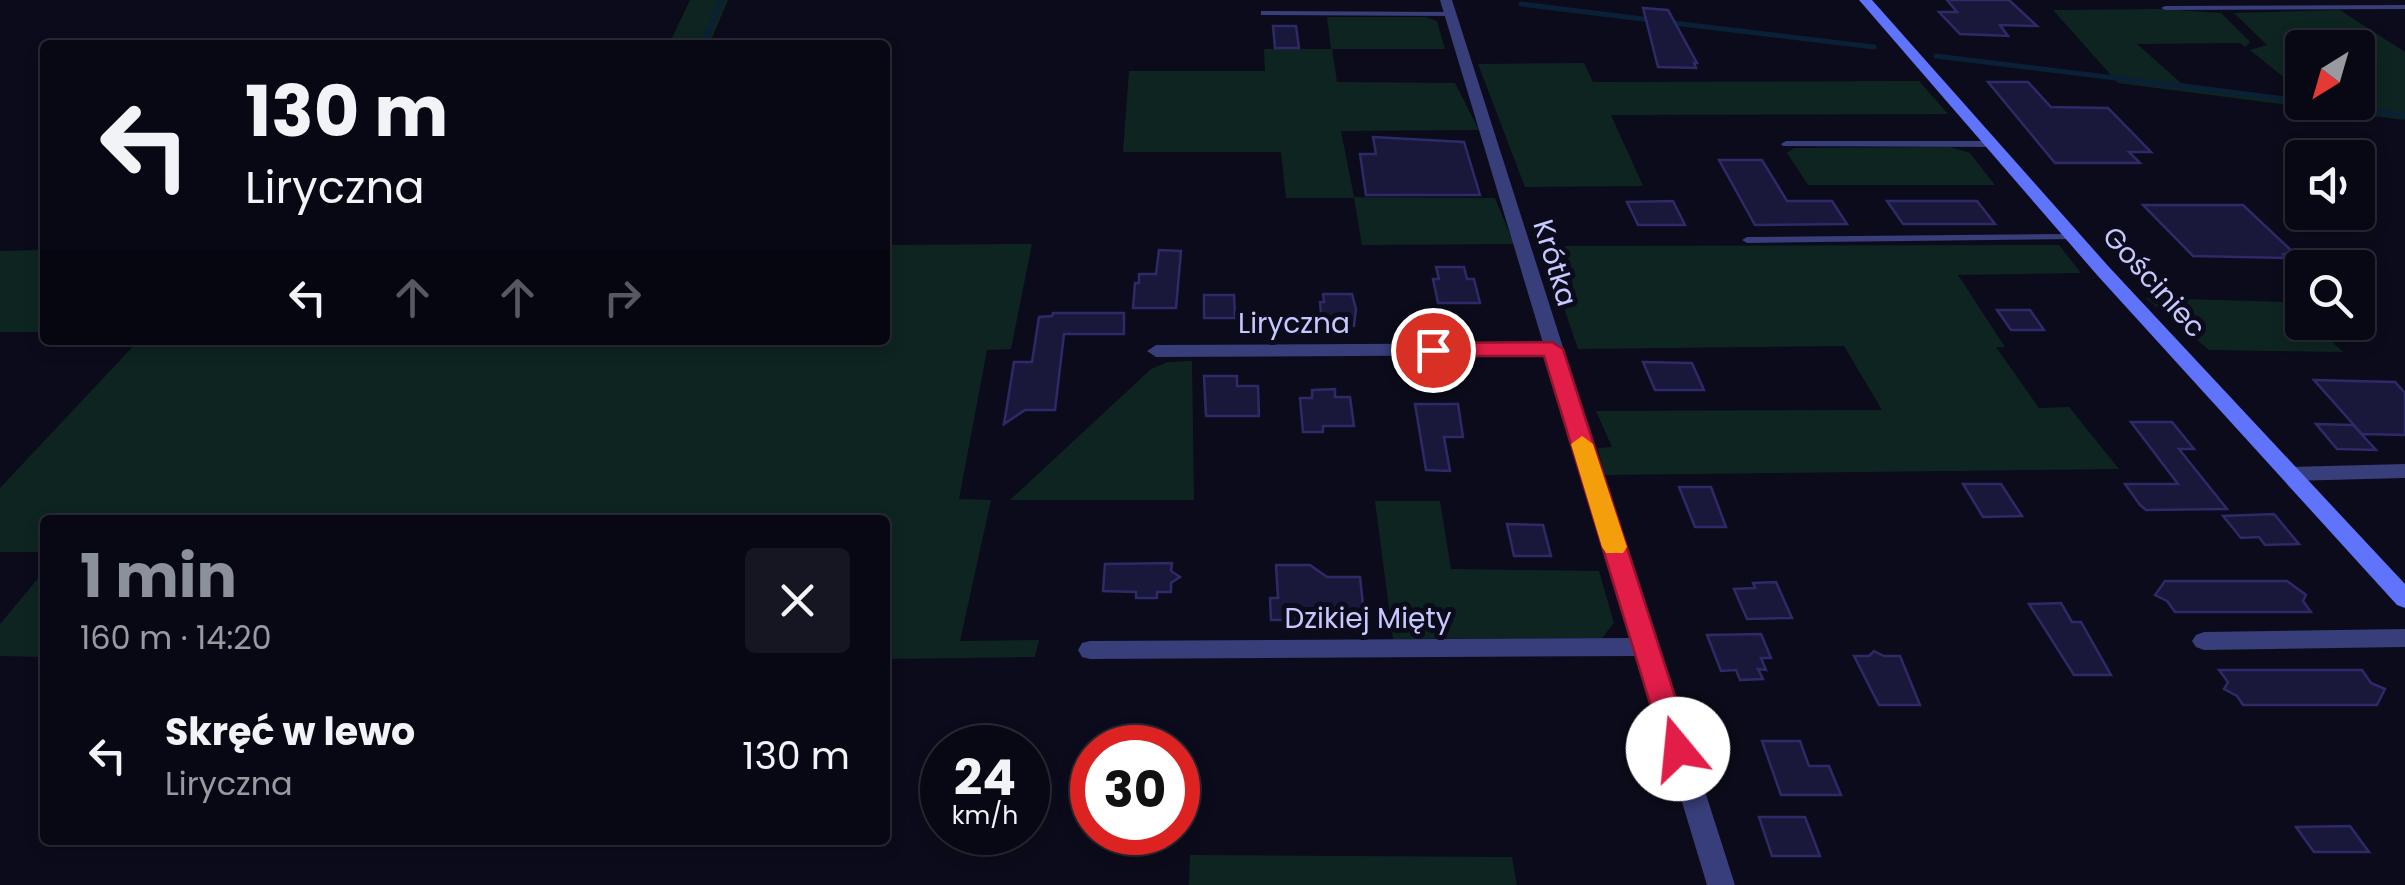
<!DOCTYPE html>
<html lang="pl">
<meta charset="utf-8">
<style>
body{margin:0;font-family:Poppins,sans-serif;background:#161622;color:#f1f3f6;height:100vh;display:flex;flex-direction:column;font-size:38px;white-space:nowrap}
*{box-sizing:border-box;margin:0}
p{font-size:32px;color:#989aa0}
.icon{flex:none;width:55px;height:55px;fill:none;stroke:currentColor;stroke-width:2;stroke-linecap:round;stroke-linejoin:round}
.map{position:relative;flex:1;overflow:hidden}
.panel{position:absolute;left:40px;top:515px;width:850px;height:330px;display:flex;flex-direction:column;background:#080814;border-radius:10px;box-shadow:0 5px 15px #0003,0 0 0 2px #292934}
.panel>*{flex:none}
.hud{position:absolute;left:40px;top:40px;width:850px;height:305px;border-radius:10px;box-shadow:0 5px 15px #0003,0 0 0 2px #292934;background:#080814;color:#f1f3f6;overflow:hidden}
.needle{width:65px;rotate:217deg}
.buttons{position:absolute;left:2285px;top:30px;display:grid;gap:20px}
.buttons a{display:grid;place-items:center;width:90px;height:90px;border-radius:10px;background:#080814;box-shadow:0 5px 15px #0003,0 0 0 2px #292934;font-size:50px}
.speed{position:absolute;left:920px;top:725px;display:flex;gap:20px;font-size:50px;font-weight:700;text-align:center}
.speed>*{display:grid;place-content:center;width:130px;height:130px;border-radius:50%;background:#080814;box-shadow:0 5px 15px #0003,0 0 0 2px #292934;line-height:1}
.speed small{font-size:25px;font-weight:400}
.speed .limit{border:15px solid #d22;background:#fff;color:#111}
.pin{position:absolute;display:grid;place-items:center;width:85px;height:85px;color:#fff;margin:-42px;border:5px solid #fff;border-radius:50%;box-shadow:0 2px 10px #0007}
.me{position:absolute;width:110px;margin:-55px;rotate:343deg;stroke-linejoin:round;filter:drop-shadow(0 0 8px #0008)}
.turn{display:flex;align-items:center;gap:35px;height:210px;padding:0 40px;font-size:45px}
.turn .icon{width:130px;height:130px;stroke-width:2.5}
.turn b{display:block;font-size:70px;line-height:85px}
.lanes{display:flex;align-items:center;height:95px;padding:0 40px;background:#0003;justify-content:center;gap:50px;direction:ltr}
.lanes .off{opacity:.35}
.round{display:grid;place-items:center;flex:none;width:105px;height:105px;border-radius:10px;background:#161622}
.head{display:flex;align-items:center;justify-content:space-between;height:170px;padding:0 40px}
h1{font-size:60px;font-weight:700;line-height:75px;color:#8c9099}
ul{padding:0;list-style:none}
li{display:flex;align-items:center;gap:30px;height:140px;padding:0 40px}
li div{flex:1}
li b{display:block;font-size:38px}
li em{font-style:normal}
.map>svg:first-child{display:block}
.green{fill:#0e2420}
.lines{fill:none;stroke-linecap:round;stroke-linejoin:round}
.stream{stroke:#092036;stroke-width:5}
.building{fill:#19183b;stroke:#2d2a67;stroke-width:2.5}
.lane{fill:#373e79;fill-rule:evenodd}
.street{fill:#373e79;fill-rule:evenodd}
.secondary{fill:#5f73fb;fill-rule:evenodd}
.route{fill:#e11d48;stroke:#92132f;stroke-width:2.5}
.slow{fill:#f59e0b}
.labels{text-anchor:middle;dominant-baseline:central;stroke-width:10;stroke-linejoin:round;paint-order:stroke}
.street-label{font-size:28px;fill:#c6c8fe;stroke:#0b0b1b}
</style>
<div class="map">
<svg width="2405" height="885" viewBox="0 0 2405 885">
<rect width="100%" height="100%" fill="#0b0b1b"/>
<path class="green" d="M690,0H728L709,45H474L477,40L670,42Z
M2162,9L2221,13L2250,42L2245,47L2240,43L2137,44L2181,83L2302,99V102H2358V48H2302V92L2250,50L2267,45L2234,13L2340,10L2405,52V120L2118,83L2053,10Z
M1327,17H1426L1437,21L1445,49H1332L1337,82L1455,83L1479,130L1341,131L1354,197L1495,198L1514,244L1362,245L1354,198H1286L1281,152H1123L1129,71H1265L1264,49H1331Z
M1584,63L1593,82L1919,81L1948,114L1611,115L1643,186L1525,187L1478,64Z
M1950,147L1970,153L1995,185H1808L1787,153L1794,148Z
M1032,244L1011,349L987,350L959,499L991,500L960,641L1039,640L1035,657L885,659V520H45V552H0V488L139,340H885V245Z
M2059,245L2081,273L1958,275L2005,347H1996L2039,408L2069,407L2119,469L1604,475L1598,448L1612,447L1596,411L1882,410L1844,346L1578,349L1543,246Z
M45,250V332H0V251Z
M2146,298L2290,302L2302,314V322L2312,323L2343,352L2209,350Z
M1192,361L1194,500H1010L1151,369L1168,362Z
M1375,501H1440L1451,569L1599,571L1614,623L1602,638L1393,639Z
M45,570V657L0,656V624Z
M1190,855L1512,857L1517,885H1189Z"/>
<g class="lines">
<path class="stream" d="M1521,4L1651,20
M1665,22L1874,47
M702,45L721,0
M1936,56L2302,101
M2311,102L2405,115"/>
</g>
<path class="building" d="M1947,0H2009L2037,26L2000,25L2008,36L1960,34L1939,12H1957Z
M1643,8L1668,10L1697,63H1694L1696,68L1658,67Z
M1273,26H1296L1299,48H1275Z
M1988,82H2028L2051,107L2108,108L2151,152H2129L2140,163H2055Z
M1373,137L1464,142L1480,195H1366L1360,154H1376Z
M1719,160H1762L1787,201H1832L1847,224L1755,225Z
M1673,201L1685,225H1638L1627,202Z
M1887,201H1977L1995,224H1903Z
M2143,205H2243L2294,253L2283,254L2285,258L2193,256Z
M1159,250L1181,251L1176,308H1133L1135,283H1139V274H1156Z
M1436,267H1464L1467,279H1474L1480,303H1438L1433,279H1439Z
M1323,294H1352L1356,309L1354,326L1322,325L1320,302H1324Z
M1204,295H1234L1235,318H1204Z
M1997,310H2030L2044,330H2011Z
M1053,313H1124V334H1064L1055,410H1025L1004,424L1014,362H1032L1039,317L1052,316Z
M1643,362L1692,363L1704,390H1655Z
M1204,376H1237V386H1258L1259,416H1206Z
M2314,380L2395,382L2405,393V435L2362,434Z
M1335,389V397H1350L1354,426H1323V432H1303L1300,398H1312V390Z
M1415,404H1458L1463,437H1444L1450,471L1426,470Z
M2131,422H2172L2194,449H2179L2227,509L2146,510L2140,505L2125,484H2178Z
M2316,424L2353,425L2376,450L2337,449Z
M1963,484H2001L2022,516L1983,517Z
M1679,487H1711L1726,527H1695Z
M2274,514L2299,544L2265,545L2259,537L2241,538L2223,516Z
M1507,524L1543,525L1551,556H1514Z
M1172,563L1171,571L1180,577L1171,583V592H1157V598H1136V592L1103,591L1105,564Z
M1276,565H1310L1327,577H1360L1364,614H1331L1332,620H1271L1270,598H1278Z
M2165,581H2287L2306,595L2303,601L2311,612H2175L2167,601L2155,595Z
M1776,582L1792,618L1747,619L1734,589L1755,588L1753,583Z
M2061,603L2072,622H2081L2111,675H2074L2029,604Z
M1761,634L1771,658H1761L1766,670L1758,669L1763,679L1740,680L1736,670L1721,671L1707,635Z
M1874,651L1884,656H1900L1920,705H1879L1854,656H1869Z
M2219,670H2362L2371,683L2385,689L2377,705H2243L2237,696L2224,689L2228,682Z
M1762,741H1800L1809,766H1829L1841,795H1781Z
M1759,817H1805L1820,856H1772Z
M2350,826L2369,852H2314L2296,827Z"/>
<g class="lines">
<path class="lane" d="M2405,5V9L2165,10L2161,8L2165,6Z
M1261,11L1450,12L1454,14L1450,16L1264,15H1261Z
M1786,141H1990L1995,144L1990,147L1783,146L1781,144Z
M2072,234L2076,235V239L1747,243L1742,240L1747,237Z"/>
<path class="street" d="M1440,0H1452L1735,885H1707L1638,656L1090,659L1082,657L1078,650L1082,643L1090,641L1633,638L1547,355L1156,357L1147,351L1156,345L1543,343Z
M2405,464V478L2289,481L2279,474L2289,467Z
M2405,629V647L2204,650L2196,647L2192,641L2196,635L2204,632Z"/>
<path class="secondary" d="M1859,0H1872L2109,267L2405,584V608L2397,605L2097,275Z"/>
</g>
<path class="route" d="M1552,342L1563,349L1692,749L1688,758L1678,761L1668,758L1664,749L1544,356H1433L1422,350L1433,343Z"/>
<path class="slow" d="M1582,436L1593,444L1627,547L1623,553H1606L1602,547L1571,444Z"/>
<g class="labels">
<g class="street-label">
<text transform="translate(1555 263) rotate(73)">Krótka</text>
<text transform="translate(2154 282) rotate(48)">Gościniec</text>
<text x="1294" y="323">Liryczna</text>
<text x="1368" y="618">Dzikiej Mięty</text>
</g>
</g>
</svg>
<div class="buttons">
<a><svg class="needle" viewBox="-14 -14 28 28"><path d="M0-13l5 13h-10z" fill="#e53935"/><path d="M0 13l5-13h-10z" fill="#989aa0"/></svg></a>
<a><svg class="icon" aria-label="sound" viewBox="0 0 24 24"><path d="M4 9h4l5-4v14l-5-4H4zM17 9q2 3 0 6"/></svg></a>
<a><svg class="icon" aria-label="search" viewBox="0 0 24 24"><circle cx="10" cy="10" r="6"/><path d="M15 15l6 6"/></svg></a>
</div>
<div class="speed"><div>24<small>km/h</small></div><div class="limit">30</div></div>
<div class="pin" style="left:1433px;top:350px;background:#d93025"><svg class="icon" aria-label="arrive" viewBox="0 0 24 24"><path d="M6 21V4h12l-3 4 3 4H6"/></svg></div>
<svg class="me" style="left:1678px;top:749px" viewBox="-20 -20 40 40"><circle r="19" fill="#fff"/><path d="M0-13L10 11 0 6-10 11z" fill="#e11d48"/></svg>
<div class="hud">
<div class="turn"><svg class="icon" aria-label="left" viewBox="0 0 24 24"><path d="M17 20v-9H6M10 6l-5 5 5 5"/></svg><div><b>130 m</b>Liryczna</div></div>
<div class="lanes"><svg class="icon" aria-label="left" viewBox="0 0 24 24"><path d="M17 20v-9H6M10 6l-5 5 5 5"/></svg><svg class="icon off" aria-label="ahead" viewBox="0 0 24 24"><path d="M12 20V5M6 11l6-6 6 6"/></svg><svg class="icon off" aria-label="ahead" viewBox="0 0 24 24"><path d="M12 20V5M6 11l6-6 6 6"/></svg><svg class="icon off" aria-label="right" viewBox="0 0 24 24"><path d="M7 20v-9h11M14 6l5 5-5 5"/></svg></div>
</div>
<section class="panel">
<div class="head"><div><h1>1 min</h1><p>160 m · 14:20</p></div><a class="round"><svg class="icon" aria-label="close" viewBox="0 0 24 24"><path d="M6 6l12 12M18 6L6 18"/></svg></a></div>
<ul>
<li><svg class="icon" aria-label="left" viewBox="0 0 24 24"><path d="M17 20v-9H6M10 6l-5 5 5 5"/></svg><div><b>Skręć w lewo</b><p>Liryczna</p></div><em>130 m</em></li>
</ul>
</section>
</div>
